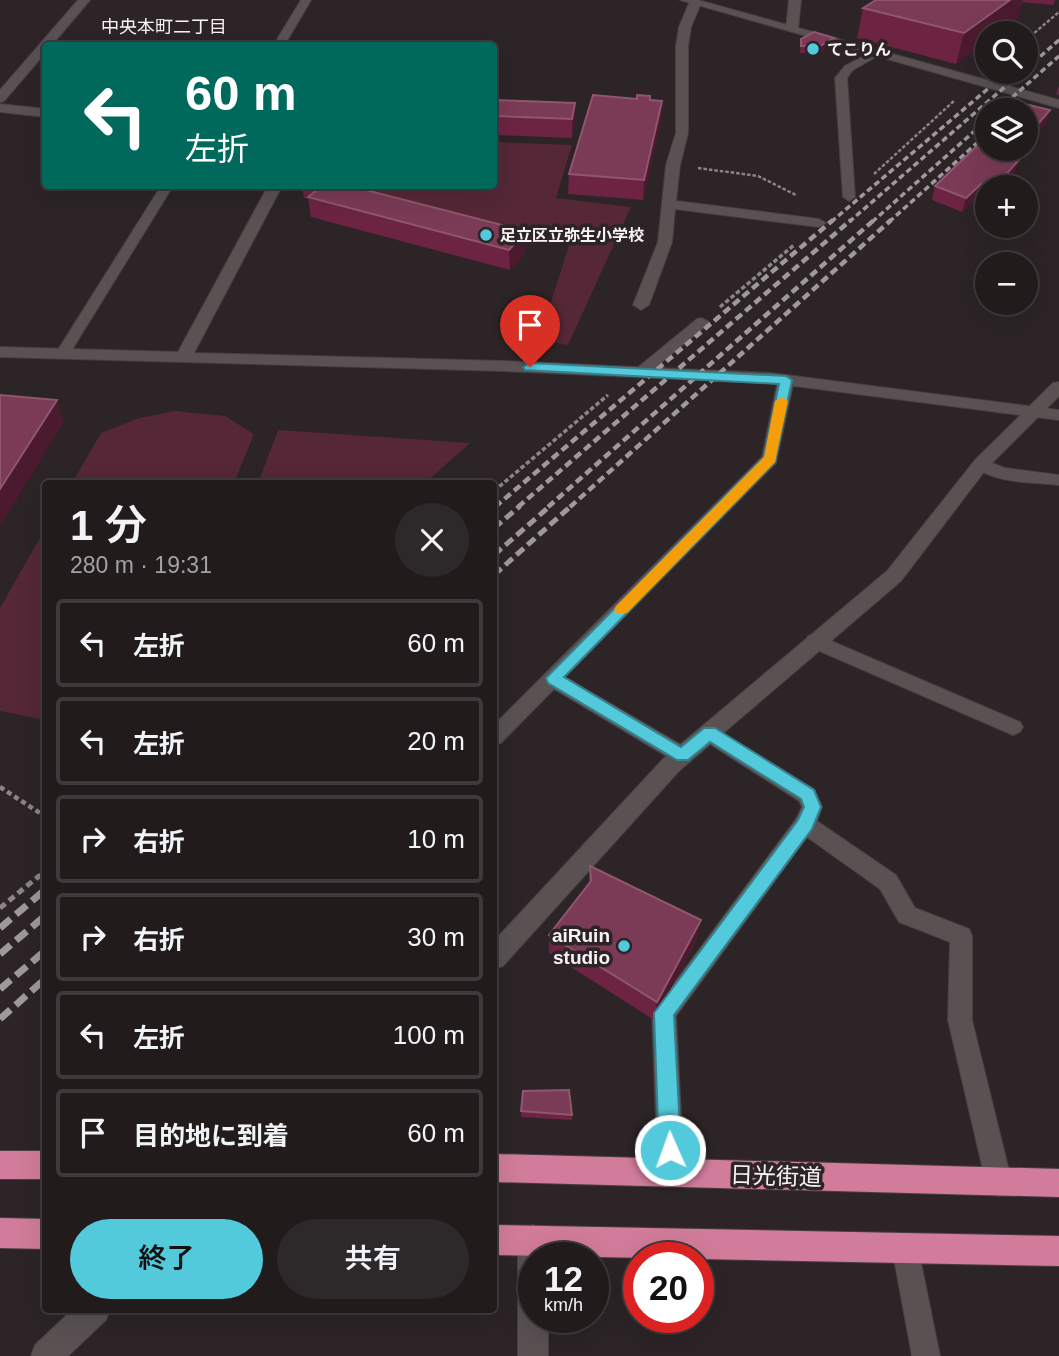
<!DOCTYPE html>
<html lang="ja">
<meta charset="utf-8">
<style>
body{margin:0;font-family:Arial,"Noto Sans JP",sans-serif;background:#2d2829;color:#f1f3f6;height:100vh;display:flex;flex-direction:column;font-size:26px;white-space:nowrap}
*{box-sizing:border-box;margin:0}
p{font-size:23px;color:#a2a1a3}
.icon{flex:none;width:38px;height:38px;fill:none;stroke:currentColor;stroke-width:2;stroke-linecap:round;stroke-linejoin:round}
.map{position:relative;flex:1;overflow:hidden}
.sheet{position:absolute;left:42px;top:480px;width:455px;height:833px;display:flex;flex-direction:column;background:#211b1c;border-radius:7px;box-shadow:0 7px 28px #0002,0 0 0 2px #3e393b}
.sheet>*{flex:none}
.banner{position:absolute;left:42px;top:42px;width:455px;height:147px;border-radius:7px;box-shadow:0 7px 28px #0002,0 0 0 2px #3e393b;background:#00695c;color:#fff;overflow:hidden}
.buttons{position:absolute;left:975px;top:21px;display:grid;gap:14px}
.buttons a{display:grid;place-items:center;width:63px;height:63px;border-radius:50%;background:#211b1c;box-shadow:0 7px 28px #0002,0 0 0 2px #3e393b;font-size:35px}
.speed{position:absolute;left:518px;top:1242px;display:flex;gap:14px;font-size:35px;font-weight:700;text-align:center}
.speed>*{display:grid;place-content:center;width:91px;height:91px;border-radius:50%;background:#211b1c;box-shadow:0 7px 28px #0002,0 0 0 2px #3e393b;line-height:1}
.speed small{font-size:18px;font-weight:400}
.speed .limit{border:10px solid #d22;background:#fff;color:#111}
.pin{position:absolute;display:grid;place-items:center;width:60px;height:60px;color:#fff;margin:-72px -30px;border-radius:50% 50% 50% 0;rotate:-45deg;box-shadow:0 0 7px #0007}
.pin .icon{rotate:45deg}
.me{position:absolute;width:77px;margin:-38px;rotate:358deg;stroke-linejoin:round;filter:drop-shadow(0 0 5px #0008)}
.turn{display:flex;align-items:center;gap:24px;height:147px;padding:0 28px;font-size:32px}
.turn .icon{width:91px;height:91px;stroke-width:2.5}
.turn b{display:block;font-size:49px;line-height:60px}
.round{display:grid;place-items:center;flex:none;width:74px;height:74px;border-radius:37px;background:#2d2829}
.summary{display:flex;align-items:center;justify-content:space-between;height:119px;padding:0 28px}
h1{font-size:42px;font-weight:600;line-height:52px}
.action{display:flex;gap:14px;margin-top:auto;padding:14px 28px}
.action a{flex:1;height:80px;border-radius:42px;background:#53cadc;color:#111;font-size:28px;font-weight:600;line-height:80px;text-align:center}
.action a+a{background:#2d2829;color:#f1f3f6}
ul{padding:0;list-style:none}
li{display:flex;align-items:center;gap:21px;height:88px;margin:0 14px 10px;padding:0 14px;border:4px solid #3e393b;border-radius:7px}
li div{flex:1}
li b{display:block;font-size:26px}
li em{font-style:normal}
.map>svg:first-child{display:block}
.green{fill:#552737}
.lines{fill:none;stroke-linecap:round;stroke-linejoin:round}
.service-casing{stroke:#463f41;stroke-width:2}
.minor-casing{stroke:#463f41;stroke-width:2}
.tertiary-casing{stroke:#463f41;stroke-width:2}
.trunk-casing{stroke:#463f41;stroke-width:2}
.path-far3{stroke:#8c8587;stroke-width:2.5;stroke-dasharray:3.5 2;stroke-linecap:butt}
.path-far2{stroke:#8c8587;stroke-width:3.5;stroke-dasharray:4.5 2.5;stroke-linecap:butt}
.path-far1{stroke:#8c8587;stroke-width:4.5;stroke-dasharray:5 3.5;stroke-linecap:butt}
.path{stroke:#8c8587;stroke-width:5;stroke-dasharray:7 4.5;stroke-linecap:butt}
.service{fill:#5a5153;fill-rule:evenodd}
.minor{fill:#5a5153;fill-rule:evenodd}
.tertiary{fill:#5a5153;fill-rule:evenodd}
.trunk{fill:#d17c9a;fill-rule:evenodd}
.rail-far3{stroke:#a0999b;stroke-width:3.5;stroke-dasharray:6 3.5;stroke-linecap:butt}
.rail-far2{stroke:#a0999b;stroke-width:4.5;stroke-dasharray:8 4.5;stroke-linecap:butt}
.rail-far1{stroke:#a0999b;stroke-width:5;stroke-dasharray:10 5;stroke-linecap:butt}
.rail{stroke:#a0999b;stroke-width:7;stroke-dasharray:14 7;stroke-linecap:butt}
.wall{fill:#6c2442}
.shaded-wall{fill:#4c1a2f}
.building{fill:#7b3a55;stroke:#8e576e;stroke-width:2}
.route{fill:#53cadc;stroke:#36838f;stroke-width:2}
.slow{fill:#f59e0b}
.poi-dot{fill:#53cadc;stroke:#2c2426;stroke-width:2.5}
.labels{text-anchor:middle;dominant-baseline:central;stroke-width:7;stroke-linejoin:round;paint-order:stroke}
.far-poi-label{font-size:16px;font-weight:bold;fill:#f8f2f4;stroke:#2c2426;text-anchor:start}
.far-neighbourhood-label{font-size:18px;fill:#f8f2f4;stroke:#2c2426}
.poi-label{font-size:19px;font-weight:bold;fill:#f8f2f4;stroke:#2c2426;text-anchor:end}
.near-street-label{font-size:23px;fill:#f8f2f4;stroke:#2c2426}
</style>
<div class="map">
<svg width="1059" height="1356" viewBox="0 0 1059 1356">
<rect width="100%" height="100%" fill="#2c2426"/>
<path class="green" d="M494,142L572,145L556,198L631,207L568,345L539,340L571,239L430,207L368,200L374,186H494Z
M175,411L225,416L254,434L234,483H72L101,433L139,418Z
M278,430L470,443L425,483H258Z
M45,529L46,720H45L0,711V608Z"/>
<g class="lines">
<g class="service-casing">
<path id="service" d="M301,0H311L284,46H273Z
M877,49L882,52L881,54L853,70L847,78L855,197L849,201L843,197L835,78L845,66Z
M161,186H173L70,353L63,357L58,356L56,353Z
M702,318L709,322L707,325L646,375H636L633,372L636,369L697,319Z
M786,375L794,380L776,463L565,677L690,750L693,756L690,762L683,764L676,762L554,689L501,743L494,745V725L762,457L778,380Z
M981,459L1005,468L1059,475V485C1034,482 990,484 973,464Z
M815,634L1020,722L1023,727L1020,732L1013,735L1006,732L808,646L806,641L808,636Z
M709,725L814,789L822,807L817,821L896,875L915,908L969,929L972,936V1020L1012,1183L1008,1192L999,1196L990,1192L986,1183L948,1020L950,942L899,922L880,889L807,837L676,1016L684,1172L680,1181L671,1185L662,1181L658,1172L652,1013L796,819L802,807L799,801L702,739L699,733L702,727Z
M905,1235L915,1238L918,1248L940,1356H912L892,1248L895,1238Z"/>
</g>
<g class="minor-casing">
<path id="minor" d="M78,0H90L51,46H46V52L4,101L0,102V90Z
M696,0L701,3L691,27L688,46V133L680,165L676,201L819,219L826,223L819,227L675,209L672,242L649,305L641,310L633,305L658,242L666,165L676,133V46L679,27L689,3Z
M789,0H801L798,29L792,32L786,29Z
M0,104L46,109V117L0,112Z
M268,186H282L194,353L504,361L771,373L1059,410V420L771,383L504,371L0,357V347L178,352Z
M533,1225L543,1230L548,1240V1258H534V1318H548V1356H518V1240L523,1230Z"/>
</g>
<g class="tertiary-casing">
<path id="tertiary" d="M680,0H698L1059,100V108Z
M1059,382V396L987,468L901,581L679,771L503,966L494,969V941L663,759L887,571L975,460L1053,383Z
M73,1309H110L106,1320L68,1356H31L35,1345Z"/>
</g>
<g class="trunk-casing">
<path id="trunk" d="M0,1151H46V1179H0Z
M494,1154L1059,1169V1197L494,1182Z
M0,1218L46,1219V1249L0,1248Z
M494,1225L1059,1236V1266L494,1255Z"/>
</g>
<path class="path-far3" d="M1026,40L1059,12
M698,168L758,176L796,195
M874,174L955,100"/>
<path class="path-far2" d="M720,307L794,245
M494,491L608,395"/>
<path class="path-far1" d="M0,787L46,817
M37,878L46,870"/>
<path class="path" d="M0,908L39,876"/>
<use href="#service" class="service"/>
<use href="#minor" class="minor"/>
<use href="#tertiary" class="tertiary"/>
<use href="#trunk" class="trunk"/>
<path class="rail-far3" d="M1026,69L1059,40
M998,110L1059,56
M831,222L990,87
M849,222L1022,72
M872,222L987,120
M889,222L987,134"/>
<path class="rail-far2" d="M495,507L833,220
M518,507L851,220
M548,507L874,220
M570,507L891,220"/>
<path class="rail-far1" d="M494,508L497,506
M494,528L520,506
M494,555L550,506
M494,575L571,506"/>
<path class="rail" d="M0,928L46,889
M0,954L46,915
M0,989L46,950
M0,1019L46,978"/>
</g>
<path class="wall" d="M874,0H1055L1053,5L1022,2L1018,18L956,64L857,38L863,8L873,1Z
M834,38L833,45L819,53H800L801,39Z
M1059,85V95L1056,94Z
M494,100L575,103V122L572,138L494,135Z
M650,100L661,120L643,200L568,194L569,174Z
M987,141V149H1024L1015,159V174L1009,181L1007,187H987V199L977,198L962,212L932,200L935,186L982,149V146Z
M302,186H362L361,188L526,252L510,270L311,217L308,198H304Z
M590,866L697,940L654,1020L549,953V935L589,883Z
M521,1111L572,1115V1120L521,1117Z"/>
<path class="shaded-wall" d="M1010,0H1023L1018,18L998,33H987V41L956,64L964,33Z
M834,38L833,45L819,53L820,46Z
M662,101L661,120L643,200L644,180Z
M575,103V122L572,138V119Z
M1050,110L1046,124L1026,147V138Z
M1016,149H1024L1007,169L1011,155Z
M1019,160L1015,174L1004,186L1002,179Z
M981,184L977,198L962,212L966,198Z
M526,231V252L510,270L509,250Z
M57,400L64,422L0,526V489Z
M701,920L697,940L654,1020L657,1002Z"/>
<path class="building" d="M876,0H1010L964,33L863,8Z
M814,32L834,38L820,46H801V39Z
M593,95L637,99V95L650,96V100L662,101L644,180L569,174Z
M494,100L575,103L572,119L494,116Z
M1025,104L1050,110L1026,138V110H1018Z
M976,147L1019,160L1002,179L1009,181L1005,186L981,184L966,198L935,186Z
M992,149H1016L1011,155Z
M322,186H350L526,231L509,250L308,197Z
M0,395L57,400L0,489Z
M590,866L701,920L657,1002L549,935L591,881Z
M569,1090L572,1115L521,1111L523,1091Z"/>
<path class="route" d="M530,363L786,376L792,380L775,462L564,677L681,747L704,728H715L814,790L821,807L812,829L674,1015L681,1150L678,1158L670,1161L663,1158L659,1150L654,1013L798,820L804,807L801,799L710,742L688,760H677L548,683L546,678L764,457L779,384L525,370L523,367Z"/>
<path class="slow" d="M782,397L788,401L775,462L627,613H616L614,610L616,606L764,457L775,401Z"/>
<g class="poi-dot">
<circle cx="813" cy="49" r="7"/>
<circle cx="486" cy="235" r="7"/>
<circle cx="624" cy="946" r="7"/>
</g>
<g class="labels">
<g class="far-poi-label">
<text x="827" y="49">てこりん</text>
<text x="500" y="235">足立区立弥生小学校</text>
</g>
<g class="far-neighbourhood-label">
<text x="164" y="27">中央本町二丁目</text>
</g>
<g class="poi-label">
<text x="610" y="935">aiRuin<tspan x="610" dy="22">studio</tspan></text>
</g>
<g class="near-street-label">
<text transform="translate(776 1176) rotate(2)">日光街道</text>
</g>
</g>
</svg>
<div class="buttons">
<a><svg class="icon" aria-label="search" viewBox="0 0 24 24"><circle cx="10" cy="10" r="6"/><path d="M15 15l6 6"/></svg></a>
<a><svg class="icon" aria-label="layers" viewBox="0 0 24 24"><path d="M12 4l9 5-9 5-9-5zM3 14l9 5 9-5"/></svg></a>
<a>+</a>
<a>−</a>
</div>
<div class="speed"><div>12<small>km/h</small></div><div class="limit">20</div></div>
<div class="pin" style="left:530px;top:367px;background:#d93025"><svg class="icon" aria-label="arrive" viewBox="0 0 24 24"><path d="M6 21V4h12l-3 4 3 4H6"/></svg></div>
<svg class="me" style="left:670px;top:1150px" viewBox="-20 -20 40 40"><circle r="17" fill="#53cadc" stroke="#fff" stroke-width="3"/><path d="M0-11L8 9 0 5-8 9z" fill="#fff"/></svg>
<div class="banner">
<div class="turn"><svg class="icon" aria-label="left" viewBox="0 0 24 24"><path d="M17 20v-9H6M10 6l-5 5 5 5"/></svg><div><b>60 m</b>左折</div></div>
</div>
<section class="sheet">
<div class="summary"><div><h1>1 分</h1><p>280 m · 19:31</p></div><a class="round"><svg class="icon" aria-label="close" viewBox="0 0 24 24"><path d="M6 6l12 12M18 6L6 18"/></svg></a></div>
<ul>
<li><svg class="icon" aria-label="left" viewBox="0 0 24 24"><path d="M17 20v-9H6M10 6l-5 5 5 5"/></svg><div><b>左折</b></div><em>60 m</em></li>
<li><svg class="icon" aria-label="left" viewBox="0 0 24 24"><path d="M17 20v-9H6M10 6l-5 5 5 5"/></svg><div><b>左折</b></div><em>20 m</em></li>
<li><svg class="icon" aria-label="right" viewBox="0 0 24 24"><path d="M7 20v-9h11M14 6l5 5-5 5"/></svg><div><b>右折</b></div><em>10 m</em></li>
<li><svg class="icon" aria-label="right" viewBox="0 0 24 24"><path d="M7 20v-9h11M14 6l5 5-5 5"/></svg><div><b>右折</b></div><em>30 m</em></li>
<li><svg class="icon" aria-label="left" viewBox="0 0 24 24"><path d="M17 20v-9H6M10 6l-5 5 5 5"/></svg><div><b>左折</b></div><em>100 m</em></li>
<li><svg class="icon" aria-label="arrive" viewBox="0 0 24 24"><path d="M6 21V4h12l-3 4 3 4H6"/></svg><div><b>目的地に到着</b></div><em>60 m</em></li>
</ul>
<div class="action"><a>終了</a><a>共有</a></div>
</section>
</div>
